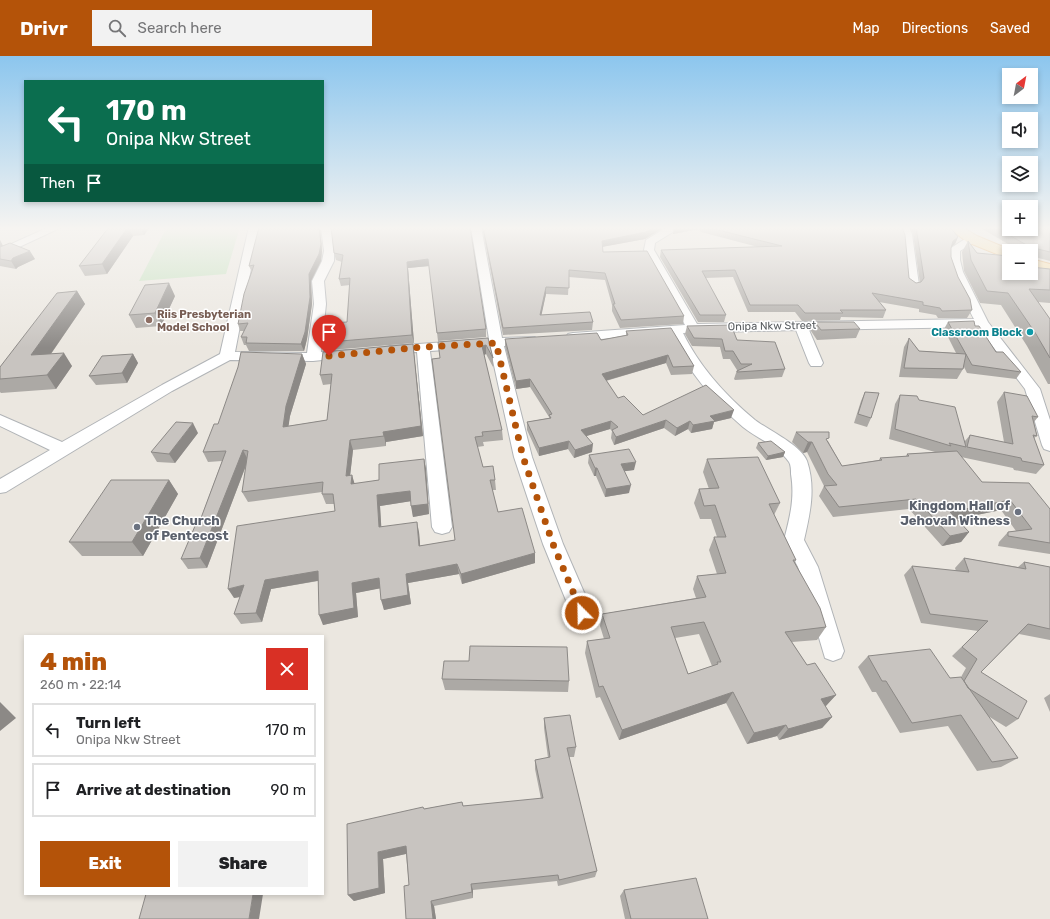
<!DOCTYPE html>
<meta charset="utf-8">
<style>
body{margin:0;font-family:Rubik,sans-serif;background:#f2f2f2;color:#202124;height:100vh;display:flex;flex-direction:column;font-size:15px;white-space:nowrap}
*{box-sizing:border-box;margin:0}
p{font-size:13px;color:#757577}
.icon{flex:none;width:22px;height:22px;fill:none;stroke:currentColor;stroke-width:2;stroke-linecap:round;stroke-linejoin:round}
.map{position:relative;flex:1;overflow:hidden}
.sheet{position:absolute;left:24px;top:579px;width:300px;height:260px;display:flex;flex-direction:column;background:#fff;border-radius:0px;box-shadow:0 2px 6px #0003}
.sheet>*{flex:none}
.guide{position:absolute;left:24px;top:24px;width:300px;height:122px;border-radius:0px;box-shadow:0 2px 6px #0003;background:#0b6e4f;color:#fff;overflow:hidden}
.needle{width:26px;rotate:32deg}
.controls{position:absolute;left:1002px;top:12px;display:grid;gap:8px}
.controls a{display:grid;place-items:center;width:36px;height:36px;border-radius:0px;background:#fff;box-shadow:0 2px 6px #0003;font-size:20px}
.pin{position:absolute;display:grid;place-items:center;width:34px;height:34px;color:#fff;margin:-41px -17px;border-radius:50% 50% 50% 0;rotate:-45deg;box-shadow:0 0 4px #0007}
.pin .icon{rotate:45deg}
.me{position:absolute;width:44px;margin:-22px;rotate:337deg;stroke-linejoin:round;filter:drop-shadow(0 0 3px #0008)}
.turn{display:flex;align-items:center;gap:14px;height:84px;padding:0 16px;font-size:18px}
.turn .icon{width:52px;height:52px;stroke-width:2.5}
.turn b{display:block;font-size:28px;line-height:34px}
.then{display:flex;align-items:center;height:38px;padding:0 16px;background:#0003;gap:8px;font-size:15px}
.round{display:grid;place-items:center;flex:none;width:42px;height:42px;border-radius:0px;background:#f2f2f2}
.head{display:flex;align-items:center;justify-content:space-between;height:68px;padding:0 16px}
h1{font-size:24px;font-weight:800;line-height:30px;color:#b45309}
.action{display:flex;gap:8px;margin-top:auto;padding:8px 16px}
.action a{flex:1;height:46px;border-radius:0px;background:#b45309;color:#fff;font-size:16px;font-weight:800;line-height:46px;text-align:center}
.action a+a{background:#f2f2f2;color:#202124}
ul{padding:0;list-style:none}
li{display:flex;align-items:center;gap:12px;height:54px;margin:0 8px 6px;padding:0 8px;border:2px solid #e0e0e0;border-radius:0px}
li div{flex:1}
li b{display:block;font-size:15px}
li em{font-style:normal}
header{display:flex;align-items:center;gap:24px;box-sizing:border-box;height:56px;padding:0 20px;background:#b45309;color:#fff}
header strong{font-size:19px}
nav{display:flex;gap:22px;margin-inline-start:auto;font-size:14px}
.search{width:280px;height:36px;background:#f2f2f2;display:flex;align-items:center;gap:10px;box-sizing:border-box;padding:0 14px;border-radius:0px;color:#757577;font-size:15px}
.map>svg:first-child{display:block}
.green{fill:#c4e1be}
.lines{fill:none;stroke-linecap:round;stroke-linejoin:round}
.minor-casing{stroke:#b1b4b7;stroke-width:2}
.major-casing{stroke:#e6aa5e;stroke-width:2}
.minor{fill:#fff;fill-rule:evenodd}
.major{fill:#f9dea7;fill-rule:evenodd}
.wall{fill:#aca9a5;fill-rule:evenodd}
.shaded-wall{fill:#8c8986}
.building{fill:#c8c4c0;stroke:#8c8986;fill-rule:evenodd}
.route{stroke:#b45309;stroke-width:7;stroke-dasharray:0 12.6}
.education-dot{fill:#8d6e63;stroke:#fff;stroke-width:1.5}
.culture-dot{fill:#0f9aa8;stroke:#fff;stroke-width:1.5}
.worship-dot{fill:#6b7280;stroke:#fff;stroke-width:1.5}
.labels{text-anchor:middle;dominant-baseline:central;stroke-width:3;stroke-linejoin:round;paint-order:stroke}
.far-education-label{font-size:11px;font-weight:bold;fill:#785e54;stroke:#fff;text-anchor:start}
.far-street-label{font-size:11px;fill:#595d60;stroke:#fff}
.far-culture-label{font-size:11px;font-weight:bold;fill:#0d838f;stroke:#fff;text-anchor:end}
.worship-label{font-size:13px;font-weight:bold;fill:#5b616d;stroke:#fff;text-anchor:end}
</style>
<header>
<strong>Drivr</strong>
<div class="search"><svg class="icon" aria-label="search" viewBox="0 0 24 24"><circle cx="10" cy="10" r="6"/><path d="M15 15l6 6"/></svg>Search here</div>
<nav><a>Map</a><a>Directions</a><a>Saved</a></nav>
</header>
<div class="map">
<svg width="1050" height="863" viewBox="0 0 1050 863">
<rect width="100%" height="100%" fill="#ebe7e0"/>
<path class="green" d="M167,171H240L226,218L139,225Z"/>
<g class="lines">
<g class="minor-casing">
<path id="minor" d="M49,171H62L0,200V193Z
M249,171H259L235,296L307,297L314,248L312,225L322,205L324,195L321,171H331L334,195V205L324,225L326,248L321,296L346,294L351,295L353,298L351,301L313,305L230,304L172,335L6,436L0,437V423L50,394L0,370V359L62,386L162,329L220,298Z
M471,171H481L502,282L535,281L537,284L535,287L504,290L532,401L563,488L593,557L590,564L582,566L574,564L543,488L514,401L490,291L430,295L452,471L449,476L442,478L435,476L432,471L417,296L385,297L383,294L385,291L390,290L489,283Z
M667,171H681L655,187L654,194L697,268L974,263C966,247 941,208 951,192L968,181H976L977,183L976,185L960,195V204L963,216L988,266L1040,333L1050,364V395L1044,393L1042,389L1025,333L978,271L809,274L823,307L821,310H811L809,307L796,274L683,277C699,310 727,341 755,364C768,374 801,389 807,405C816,432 810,458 804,484L818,511L844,595L841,602L833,605L825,602L798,511L784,484C790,461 795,442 791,418C791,414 791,409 789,406C778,390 758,383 743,371C715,347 685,311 670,278L573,285L568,284L566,281L568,278L573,277L685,269L644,194L646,184Z
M899,171H909L912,178L919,229L917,232L913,233L907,229L903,185Z"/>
</g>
<g class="major-casing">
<path id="major" d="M948,171H962L977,180L1013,195H1009V202L1004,201L967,186Z
M1031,203L1050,208V217L1031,211Z"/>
</g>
<use href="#minor" class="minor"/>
<use href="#major" class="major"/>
</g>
<path class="wall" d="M109,171H150L144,179L133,180L107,218L85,220L79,210Z
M320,171L322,195L321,205L311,225L312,248L307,283L304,295H249L246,289H244L241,281L244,275H240L238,268L252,216L249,210Z
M470,171L486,273V281L438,285L429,210L408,212L414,287L331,294L329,286L347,266L350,229L341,230L339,223L342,206L336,204L334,197Z
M482,171H665L645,183L602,191L603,196L684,260L683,268L620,272L612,255V249L605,224L569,221L568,239L546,238L541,259L593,266L592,274L503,279Z
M674,171H902L909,222L916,227H920L913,178L910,171H950L958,181L955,188L952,190L951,192V201L958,221L972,254L967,262H938L936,259L919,256V253L879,246L886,254L883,262L841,261L840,264L802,265L795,256H748L733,221L705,222L726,259L724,266H698L660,201L661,194L758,191L701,176L699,173L673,178Z
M979,171H1050V205L1031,200V195H1020Z
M0,184L3,190L35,203L18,211L16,213L0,210Z
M968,185L977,197L1009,217L1050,213V247L1038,246L1050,263V328H1048L1027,290L1001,249L980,247L964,215L962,196Z
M77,235L85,248L51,298L72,310L56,333L1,337L0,336V311Z
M175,240L161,270L136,272L129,259Z
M815,266L860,273L856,282L817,284L811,275Z
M948,266L975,270L996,296L1021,316L1016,323L967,317L964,311L963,313L957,323L899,321L904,291L909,282L919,295L956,297L944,273Z
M687,270L737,284L785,313L782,321L735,324L734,323L737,314L730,303H723L720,291L692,290L685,278Z
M626,275L694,310L692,318L671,319L666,307L606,325L618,342L643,359L731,362L714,366L712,373L691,377L688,373L675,380L664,372L614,389L611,382L612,375L610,373L586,380L592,396L574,402L568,393L539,400L527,374V366L549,362V361L530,331L516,333L505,290V283L601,284L626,279Z
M488,282L493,302V311L486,298L484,299L502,374L503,384L483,386L484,390L477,391L483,411L495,424L496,434H492L498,456L535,497V507L462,528L459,518L408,527L411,548L384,554L380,532L356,537L358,561L323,569L318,525L271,533L262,566L241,568L234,558L240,541L234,542L335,455L334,448H326L322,438V436L248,446L242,436L247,407L207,512L188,513L181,503L198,470L222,405L208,406L203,396L218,368L302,298L306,308L290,360L288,370L327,364L331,328L323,329L320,319L413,288L414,298L423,380L386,386V390L353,394L350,419H352L354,428L379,424L424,403L426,413L429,458L413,461L411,445L380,450L381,471L419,476L420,490L455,484L440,302Z
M133,298L138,307L127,327L96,329L89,320Z
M865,336L871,362L867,371L854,367L861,345Z
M1004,336L1038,361L1034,366L1037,380L1034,382L1044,409L1036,418L1014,414L1013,412L961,401L982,426L1050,453V498L998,490L999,486L1008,476L1016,475L1001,454L957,463L969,476L961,486L942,490L909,453L833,461L819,440L824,430L807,396L803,397L792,386L796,376L828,385L842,410L879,404L880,402L906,400L907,398L935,396L889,383L895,348L900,339L919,344L965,385L970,379L1004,386L997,346Z
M198,377L175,407L157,406L151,396Z
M758,387L785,396L783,401L766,404L756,392Z
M589,399L634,414L624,415L629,437L605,441L596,420H594L588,407Z
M707,403L780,447L774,459L796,504L795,506L826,571L817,584L792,586L807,609L836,639L825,650L832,661L822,672L779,684L777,680L747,688L726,647L619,684L600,641L596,642L585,597L587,585L604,583L600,570L602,558L696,542L693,533L697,520L717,518L709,494L714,481H717L711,463H700L694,447L699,433H709L703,416ZM699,578L712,610L688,618L675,582Z
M169,424L178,438L143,500H82L69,486Z
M964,502L1018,511L1024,506L1050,511V584L1019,578L981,616L1018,663L1006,671L988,660L1018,702L1001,711L977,715L948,670L900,677L876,636H872L858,611L868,600L950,622L961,621L966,612L952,600L978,575L921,567L904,519L912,510L956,515L955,512Z
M442,623L569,625L568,636L445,634Z
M1050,638V656L1044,642Z
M544,662L576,691L574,701H569L597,815L595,821L558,830L557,825L473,834V842L434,850L436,863H406L409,829L406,798L383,803L385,837L354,845L348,839L424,753L462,746L463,750L541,743L535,713V704L548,702L544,672Z
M624,834L708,863H625L620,840Z"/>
<path class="shaded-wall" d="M0,171H7L0,173Z
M128,171L133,180L107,218L102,208Z
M140,171H150L144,179Z
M319,171H320L322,195L321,205L311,225L312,248L307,283L304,295L301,288L309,218Z
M655,171H665L645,183L601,191L602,185Z
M674,171H700L699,173L673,178Z
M958,181L955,188L950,192L953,185Z
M0,184L3,190L0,192Z
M30,195L35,203L18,211L16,213L11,205L13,202Z
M428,203L429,210L408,212L414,287L412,279L407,206Z
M169,227L175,240L161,270L155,257Z
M546,231V238L540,266V259Z
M77,235L85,248L41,312L31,299Z
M413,288L414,298L423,380L386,386V390L384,380L383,376Z
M486,289V298L482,300V290Z
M64,297L72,310L56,333L47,319Z
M133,298L138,307L127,327L122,317Z
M302,298L306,308L290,360L287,381L283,371L286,350Z
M668,299L666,307L601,326L602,318Z
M530,323V331L516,333V325Z
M734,354L731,362L714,366L712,373L691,377L693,369L710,360Z
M666,364L664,372L614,389L616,381Z
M611,365L610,373L580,382L581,374Z
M690,365L688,373L675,380L677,372Z
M193,367L198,377L175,407L169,398Z
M350,384L353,394L349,430L346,420Z
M569,385L568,393L539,400V392Z
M808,386H812L807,396L803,397Z
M593,388L592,396L574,402L575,394Z
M243,394L248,404L207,512L200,502Z
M785,396L783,401L766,404L768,400Z
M424,403L426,413L429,458L413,461L411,450Z
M636,406L634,414L619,416L621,408Z
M595,412H597L596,420H594Z
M352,419L355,429L351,428Z
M169,424L178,438L143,500L132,486Z
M631,429L629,437L605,441L606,433Z
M410,435L412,445L380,450L382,481L379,471L377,439Z
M1010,444L1001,454L942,466L950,456Z
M417,466L419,476L421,500L419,490Z
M969,476L961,486L942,490L950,480Z
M535,497V507L462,528L461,518Z
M457,508L459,518L408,527L411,548L384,554L381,544L406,518Z
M318,515L322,524L271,533L262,566L256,557L265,524Z
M379,522L382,532L356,537L358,561L323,569L319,559L352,527Z
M244,529L250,539L234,542L228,533Z
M733,636L726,647L619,684L622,674Z
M836,639L826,650L811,654L821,643Z
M0,646L16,662L0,675Z
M832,661L822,672L779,684L788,673Z
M786,669L777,680L747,688L754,677Z
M406,790L410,797L383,803L385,837L354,845L348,839L378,796Z
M471,828L473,834V842L472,836Z
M253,838H263L259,863H249Z
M431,845L434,850L436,863H433Z"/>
<path class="building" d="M109,171H128L102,208L79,210Z
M259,171H319L321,188L319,198L309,218L310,241L305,276L301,288L246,287L247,281H241L248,267L238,268L244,238L254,209L249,210Z
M331,171H470L486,273L437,277L428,203L407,206L412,279L329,286L332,267L347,266L350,222L339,223L343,199L334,197Z
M483,171H655L646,176L602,185L603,196L647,195L684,260L621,264L613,248H615L605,217L569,214V232L546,231L540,259L590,256L593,266L503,272Z
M706,171H902L905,179L909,222L916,227L921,226L924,222L916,171H950L958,181L953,185L951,192V201L958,221L970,243L972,254L942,255L940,252L923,249V246L872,237L886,254H840L843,257H805L798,249H750L735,214L702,215L726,259H700L661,194L782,190Z
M995,171H1009V173H1031V171H1050V196L1030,191Z
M968,185L977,197L1009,200V217H1031V211L1050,213V234L1029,233L1050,263V302L1036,278L1008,237L987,235L971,204Z
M10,187L30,195L13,202L11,205L0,203V191Z
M169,227L155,257L129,259L145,229Z
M77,235L31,299L64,297L47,319L0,323V311L57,237Z
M974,265L975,270H979L996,296H1003L1021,316L972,309L948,266Z
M815,266H854L860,273L821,274Z
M731,269L737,284L775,286L785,313L737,316V315L752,308H741L733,295H725L722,283L694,282L687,270Z
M671,272L694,310L673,311L668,299L602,318L618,342L624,340L643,359L706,329L734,354L710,360L715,365L693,369L690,365L677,372L666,364L616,381L612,374L618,371L611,365L581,374L593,388L575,394L569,385L539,392L527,366L551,362L549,359L552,358L530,323L516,325L505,283L597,277L601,284L628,279L626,275Z
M488,282L493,302L486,289L482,290L502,374L482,376L483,380L475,381L483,411L493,410L495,424H490L498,456L522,452L535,497L461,518L457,508L406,518L408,539L381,544L379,522L352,527L354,552L319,559L318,515L265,524L256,557L234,558L244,529L228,533L237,470L335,455L333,438H322L323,426L242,436L248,395L243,394L200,502L181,503L195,470H198L226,395L203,396L214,368H218L238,311L241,296L302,298L286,350L283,371L327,364L332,318L320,319L323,296L413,288L421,370L383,376L384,380L350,384L346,420L352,419L351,428L379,424V408L424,403L428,448L411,450L410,435L377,439L379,471L417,466L419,490L455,484L432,303L440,302L438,286Z
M909,282L919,295L966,298L963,313L904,312Z
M133,298L122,317L89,320L102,300Z
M865,336L879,337L871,362L858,358Z
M1004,336L1027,340L1038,361L1032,360L1037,380L1033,379L1044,409L1022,405L1021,402L967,391L970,379L1013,388Z
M900,339L917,340L919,344L955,351L966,391L949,387L951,390L895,373Z
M176,366L193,367L169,398L151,396Z
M796,376H829V382L826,383L842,410L882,404L880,402L909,400L907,398L957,395L982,426L1029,427L1050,453V487L1008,480V476L1032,473L1010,444L950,456L969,476L950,480L916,443L839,451L824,430L837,429L828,418L812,386H808Z
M771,385L785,396L768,400L758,387Z
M629,393L636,406L621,408L631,429L606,433L597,412H595L589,399Z
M758,401L780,447L769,448L796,504H793L820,552L826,571L785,576L807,609L815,607L836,639L821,643L832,661L788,673L786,669L754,677L733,636L622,674L603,630L599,631L587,585L610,582L602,558L706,541L697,520L726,517L714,481H726L715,449L704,450L699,433L719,432L707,403ZM704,566L721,606H717L718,608L688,618L671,571Z
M111,424H169L132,486H69Z
M964,502L1026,513L1024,506L1050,511V573L1028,568L981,616L1027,645L1018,663L968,632L964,625L977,603L962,591L988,565L930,558L912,510L969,516Z
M470,590L567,591L569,625L442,623L444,605H469Z
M930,593L950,622L961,621L1018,702L992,706L961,659L912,667L886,625H882L868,600Z
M570,659L576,691L567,692L597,815L559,824L558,819L471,828L472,836L431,845L433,863H406L404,830L409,829L406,790L378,796L379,832L348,839L347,768L423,751L424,753L462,746L463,750L543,742L535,704L550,701L544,662Z
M696,822L708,863H631L624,834Z
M146,838H253L249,863H139Z"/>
<linearGradient id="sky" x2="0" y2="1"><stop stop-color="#8cc6ee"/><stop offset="0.59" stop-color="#f6f4f1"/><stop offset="1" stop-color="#f6f4f1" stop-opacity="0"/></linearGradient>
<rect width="1050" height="292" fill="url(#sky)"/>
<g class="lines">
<path class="route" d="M329,300L423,291L496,287L523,401L553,488L582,557"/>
</g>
<circle class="education-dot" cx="149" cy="264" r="4"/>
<circle class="culture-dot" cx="1030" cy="276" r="4"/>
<g class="worship-dot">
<circle cx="1018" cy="456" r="4"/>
<circle cx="137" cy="471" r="4"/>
</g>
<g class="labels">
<g class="far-education-label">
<text x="157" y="258">Riis Presbyterian<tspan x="157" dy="13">Model School</tspan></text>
</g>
<g class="far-street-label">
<text transform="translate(772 270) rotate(-1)">Onipa Nkw Street</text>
</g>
<g class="far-culture-label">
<text x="1022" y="276">Classroom Block</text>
</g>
<g class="worship-label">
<text x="1010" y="449">Kingdom Hall of<tspan x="1010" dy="15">Jehovah Witness</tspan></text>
<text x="145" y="464" text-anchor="start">The Church<tspan x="145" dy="15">of Pentecost</tspan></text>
</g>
</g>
</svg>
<div class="controls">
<a><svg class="needle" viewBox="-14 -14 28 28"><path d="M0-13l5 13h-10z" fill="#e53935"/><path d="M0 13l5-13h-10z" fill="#757577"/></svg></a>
<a><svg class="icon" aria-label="sound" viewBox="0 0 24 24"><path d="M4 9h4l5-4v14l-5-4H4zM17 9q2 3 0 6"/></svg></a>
<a><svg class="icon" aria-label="layers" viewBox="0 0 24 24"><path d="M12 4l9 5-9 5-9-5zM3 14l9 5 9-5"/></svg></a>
<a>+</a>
<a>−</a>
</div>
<div class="pin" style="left:329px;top:300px;background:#d93025"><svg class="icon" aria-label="arrive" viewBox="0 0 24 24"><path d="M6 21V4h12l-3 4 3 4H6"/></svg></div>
<svg class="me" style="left:582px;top:557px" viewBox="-20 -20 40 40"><circle r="17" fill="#b45309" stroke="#fff" stroke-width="3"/><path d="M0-11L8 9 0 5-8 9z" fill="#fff"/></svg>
<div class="guide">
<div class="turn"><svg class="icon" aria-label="left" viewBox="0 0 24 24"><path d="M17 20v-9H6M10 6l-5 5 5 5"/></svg><div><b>170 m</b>Onipa Nkw Street</div></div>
<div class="then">Then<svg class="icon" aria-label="arrive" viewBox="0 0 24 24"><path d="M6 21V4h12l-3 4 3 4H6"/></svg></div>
</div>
<section class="sheet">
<div class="head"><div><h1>4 min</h1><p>260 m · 22:14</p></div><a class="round" style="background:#d93025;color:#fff"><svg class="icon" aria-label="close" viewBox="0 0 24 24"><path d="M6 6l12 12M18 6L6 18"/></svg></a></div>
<ul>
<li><svg class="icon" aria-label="left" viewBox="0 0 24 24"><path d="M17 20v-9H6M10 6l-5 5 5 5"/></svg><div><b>Turn left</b><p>Onipa Nkw Street</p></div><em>170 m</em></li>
<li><svg class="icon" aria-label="arrive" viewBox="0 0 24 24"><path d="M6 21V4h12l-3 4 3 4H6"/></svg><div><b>Arrive at destination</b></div><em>90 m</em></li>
</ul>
<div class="action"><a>Exit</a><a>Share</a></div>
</section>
</div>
